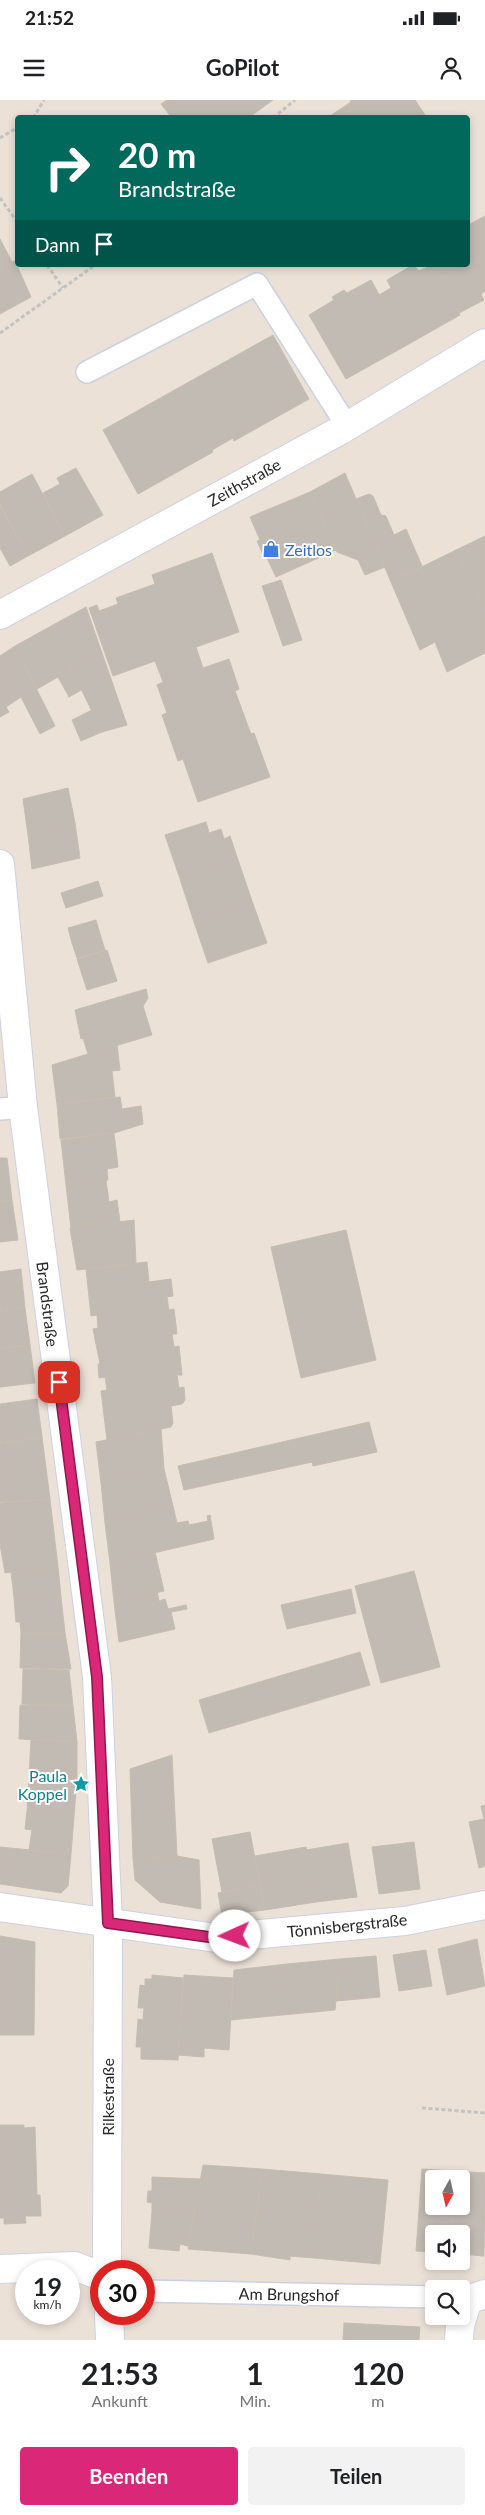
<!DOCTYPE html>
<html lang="de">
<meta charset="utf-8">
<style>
body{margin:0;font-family:Lato,sans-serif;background:#f2f2f2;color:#202124;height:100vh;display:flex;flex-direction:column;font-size:19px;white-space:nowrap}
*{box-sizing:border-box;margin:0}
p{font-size:16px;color:#757577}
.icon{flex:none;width:28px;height:28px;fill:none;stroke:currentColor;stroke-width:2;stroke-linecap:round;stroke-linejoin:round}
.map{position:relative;height:2240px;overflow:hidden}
.panel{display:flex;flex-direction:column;background:#fff;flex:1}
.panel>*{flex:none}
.banner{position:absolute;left:15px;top:15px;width:455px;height:152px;border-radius:5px;box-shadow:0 2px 8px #0003;background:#00695c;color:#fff;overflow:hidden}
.needle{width:32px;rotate:188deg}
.controls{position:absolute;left:425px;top:2070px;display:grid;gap:10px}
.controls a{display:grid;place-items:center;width:45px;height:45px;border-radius:5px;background:#fff;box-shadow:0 2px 8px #0003;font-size:25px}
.speed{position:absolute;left:15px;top:2160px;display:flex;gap:10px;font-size:25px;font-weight:700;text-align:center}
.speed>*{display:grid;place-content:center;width:65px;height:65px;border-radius:50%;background:#fff;box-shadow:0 2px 8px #0003;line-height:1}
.speed small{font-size:12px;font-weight:400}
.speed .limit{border:8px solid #d22;background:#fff;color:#111}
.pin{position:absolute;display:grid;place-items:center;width:42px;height:42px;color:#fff;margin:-21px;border-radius:10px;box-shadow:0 2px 8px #0006}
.me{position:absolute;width:55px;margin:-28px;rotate:268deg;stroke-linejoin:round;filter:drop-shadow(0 0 4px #0008)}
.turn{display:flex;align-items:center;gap:18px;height:105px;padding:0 20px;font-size:22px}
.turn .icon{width:65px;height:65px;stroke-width:2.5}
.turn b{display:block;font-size:35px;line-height:42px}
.then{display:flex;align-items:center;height:48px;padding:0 20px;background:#0003;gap:10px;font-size:19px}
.eta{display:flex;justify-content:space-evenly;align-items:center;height:85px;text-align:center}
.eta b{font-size:30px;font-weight:700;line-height:35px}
.cta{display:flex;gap:10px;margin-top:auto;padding:10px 20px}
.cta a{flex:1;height:58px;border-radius:5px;background:#db2777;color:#fff;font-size:20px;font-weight:700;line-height:58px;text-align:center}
.cta a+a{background:#f2f2f2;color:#202124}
.status{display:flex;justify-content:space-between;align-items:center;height:35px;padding:0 25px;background:#fff;direction:ltr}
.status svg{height:14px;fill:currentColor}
header{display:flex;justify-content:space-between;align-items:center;height:65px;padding:0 20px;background:#fff;font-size:22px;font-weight:700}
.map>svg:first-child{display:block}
.building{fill:#c2bbb4;stroke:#c6bdb1}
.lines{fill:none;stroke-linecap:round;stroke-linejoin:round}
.lane-casing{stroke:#ccd1e2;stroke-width:24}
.street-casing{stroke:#ccd1e2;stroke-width:30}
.secondary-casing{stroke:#ccd1e2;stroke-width:30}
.path{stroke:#c3c3c3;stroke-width:3;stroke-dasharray:4 2.5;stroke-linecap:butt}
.lane{stroke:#fff;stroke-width:21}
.street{stroke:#fff;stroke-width:28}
.secondary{stroke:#fff;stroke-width:28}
.route-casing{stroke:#8e194d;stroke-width:12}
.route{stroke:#db2777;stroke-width:9}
.labels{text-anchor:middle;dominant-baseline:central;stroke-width:4;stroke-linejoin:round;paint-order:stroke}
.street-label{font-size:16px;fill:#272727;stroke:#fff}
.shop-label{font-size:16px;fill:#366cbe;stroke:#fff;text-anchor:start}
.culture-label{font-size:16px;fill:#0d838f;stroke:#fff;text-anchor:end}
</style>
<div class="status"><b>21:52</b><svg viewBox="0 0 49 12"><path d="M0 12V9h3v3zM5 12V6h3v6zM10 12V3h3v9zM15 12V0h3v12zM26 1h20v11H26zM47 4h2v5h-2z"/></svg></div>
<header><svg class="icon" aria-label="menu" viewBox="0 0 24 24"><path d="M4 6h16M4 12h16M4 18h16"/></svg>GoPilot<svg class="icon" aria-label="person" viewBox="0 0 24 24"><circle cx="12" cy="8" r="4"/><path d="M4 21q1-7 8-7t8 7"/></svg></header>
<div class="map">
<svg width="485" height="2240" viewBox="0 0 485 2240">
<rect width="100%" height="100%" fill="#ebe1d7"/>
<path class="building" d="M167,0H273L248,18H172L161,4Z
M350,0H415L425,15L420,18H327L351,2Z
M485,116V191L481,194L484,200L459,213L432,165H468V125Z
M0,139L12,162L15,161L31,197L0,214Z
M413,165L419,171L432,165L460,215L407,245L379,195L391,188L387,180Z
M371,180L407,245L346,279L309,215L334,200L332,197L344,190L347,193Z
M273,235L309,299L234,341L233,338L212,350L213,352L138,394L103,330Z
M76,368L103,415L65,436L43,393L60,384L57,378Z
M345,373L385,467L365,475L358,460L337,452L310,392Z
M32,374L65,436L28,456L0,404V392Z
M310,392L336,450L276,477L266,456L264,457L257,441L260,440L250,417Z
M369,394L373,396L381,415L386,416L394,435L406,429L422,466L391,482L356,399Z
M0,406L28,456L10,466L0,448Z
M485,436V510L456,450Z
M456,450L485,510V553L447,572L435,542L420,550L391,482Z
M212,453L239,532L196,547L203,568L229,559L239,589L235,591L251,634L254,633L270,677L198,702L183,659L178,661L162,615L167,613L157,585L163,582L155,561L113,576L89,508L97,505L99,511L118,504L116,498L155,484L152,475Z
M281,480L302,540L283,546L262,486Z
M86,507L102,553L71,568L53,525Z
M53,525L73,573L83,589L69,597L58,577L37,589L15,546Z
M15,546L55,626L40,634L21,597L6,607L9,612L0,617V556Z
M102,553L127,625L102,632L71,568Z
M92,610L102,632L81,641L72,620Z
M68,688L75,723L28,735L23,699Z
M206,722L209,733L221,729L224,739L230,736L238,760L180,779L165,735Z
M75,723L80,758L32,769L28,735Z
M238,760L252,801L194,822L180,779Z
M98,781L103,796L66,808L61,793Z
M252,801L267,843L208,863L194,822Z
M96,820L100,834L72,843L68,828Z
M100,834L105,850L77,858L72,843Z
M107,850L117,881L87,890L77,859Z
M146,889L148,898L143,906L152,935L88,954L83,938L81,939L75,910Z
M117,945L120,970L112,971L115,997L57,1004L52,965Z
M120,997L122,1009L141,1006L143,1024L114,1033L60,1039L57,1004Z
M114,1033L118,1067L107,1069L108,1080L66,1085L61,1040Z
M0,1058H7L12,1100L0,1101Z
M106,1080L109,1102L117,1100L120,1122L71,1128L66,1085Z
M12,1100L18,1140L0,1142V1101Z
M134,1120L136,1163L77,1170L70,1128Z
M346,1130L376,1260L301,1278L271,1147Z
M147,1162L149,1182L171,1179L173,1196L167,1197L169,1210L174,1209L177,1234H172L174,1247L179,1246L182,1275H177L179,1288L184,1287L185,1300L182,1304L171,1306L173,1323L171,1327L107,1340L101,1291L107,1290L105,1277L99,1278L98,1264H100L93,1229L98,1228L97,1215L91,1216L86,1169Z
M21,1169L25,1208L0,1211V1172Z
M25,1208L30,1245L0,1248V1211Z
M30,1245L35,1283L0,1287V1248Z
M37,1299L42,1337L0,1343V1304Z
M369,1322L377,1352L313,1366L312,1362L184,1390L178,1366Z
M161,1329L164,1369L101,1383L96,1342Z
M42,1337L50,1399L0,1402V1343Z
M164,1369L173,1406L105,1423L101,1383Z
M50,1399L58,1467L5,1473L0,1444V1403Z
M173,1406L177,1423L188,1421L189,1425L208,1421L207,1416L210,1415L214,1439L110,1463L105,1423Z
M155,1452L164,1491L114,1502L110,1463Z
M58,1467L61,1497L14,1498L11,1472Z
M414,1471L440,1567L381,1583L355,1486Z
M351,1489L356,1513L287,1529L281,1505Z
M157,1492L159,1501L165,1499L168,1509L186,1505L187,1509L171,1512L175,1529L119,1542L114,1502Z
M61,1497L65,1533H21L20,1522H16L14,1498Z
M21,1533H65L71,1569L20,1568Z
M360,1552L370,1585L209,1633L199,1600Z
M23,1569L69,1570L73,1606L22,1604Z
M20,1605L73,1606L77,1642L19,1639Z
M31,1640L77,1642V1679L29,1676Z
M172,1655L177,1756L133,1758L130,1669Z
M29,1676L77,1679L74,1716L27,1711Z
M485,1705V1766L479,1768L469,1722L484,1719L481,1706Z
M27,1711L74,1716L71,1754L29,1750L32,1730L25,1729Z
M250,1732L260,1785L222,1792L212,1739Z
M414,1742L420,1789L379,1794L372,1747Z
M348,1743L357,1797L316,1802L306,1750Z
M0,1747L71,1754L68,1786L61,1793L0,1784Z
M306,1747L316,1802L265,1810L255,1756Z
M177,1756L199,1760L201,1809L160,1802L135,1780L133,1758Z
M260,1785L265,1810L222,1815L218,1793Z
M0,1836L35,1842L34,1935H0Z
M477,1839L485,1886L447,1895L438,1849Z
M426,1850L432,1886L399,1891L393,1855Z
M376,1856L380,1897L336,1901L340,1859Z
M340,1859L335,1910L282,1915L287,1864Z
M287,1864L282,1915L231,1920L234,1870Z
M152,1875L183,1878L178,1960L141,1959V1947H136L138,1919L143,1920L144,1908H138L140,1885L145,1886V1879H152Z
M184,1875L233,1878L229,1950L204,1948V1957L178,1955Z
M0,2025H24V2028L35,2027L37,2095H40L41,2116H25L26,2123L4,2124V2118H0Z
M203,2065L262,2069L251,2154L188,2149Z
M262,2069L321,2074L314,2158L290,2156V2160L251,2154Z
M422,2069L455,2071V2079H434V2106H453L451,2134H434V2152L416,2151Z
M455,2071L485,2073L484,2156L461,2154V2134H451L453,2106H461V2079H455Z
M321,2074L388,2080L380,2164L314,2158Z
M152,2077L201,2079L194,2113L152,2112V2103L147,2102L148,2091H152Z
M152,2112L194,2113L188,2146L180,2144L179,2151L149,2148Z
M344,2223L420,2227L419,2240H343Z"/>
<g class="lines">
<g class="lane-casing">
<path id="lane" d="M87,272L257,184L347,326
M0,1009L23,1007
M144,2191L434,2197"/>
</g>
<g class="street-casing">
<path id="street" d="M0,764L23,1007L97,1577L108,1823L107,2171
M0,1807L216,1838L405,1821L485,1805
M0,2169L74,2166L101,2176
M109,2214L110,2240
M459,2240L460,2225L468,2200L485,2194"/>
</g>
<g class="secondary-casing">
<path id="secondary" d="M0,515L341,330L485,243"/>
</g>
<path class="path" d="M251,15L253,18
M33,18L44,0
M273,18L295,0
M0,38L18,27
M0,98L18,123
M47,165L63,188
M0,233L95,165
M422,2008L485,2013"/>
<use href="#lane" class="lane"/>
<use href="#street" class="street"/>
<use href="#secondary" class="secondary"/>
</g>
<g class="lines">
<g class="route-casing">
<path id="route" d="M59,1282L97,1577L108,1823L216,1838L235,1836"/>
</g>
<use href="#route" class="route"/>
</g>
<defs>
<g id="shop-bare" transform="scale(1.35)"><path d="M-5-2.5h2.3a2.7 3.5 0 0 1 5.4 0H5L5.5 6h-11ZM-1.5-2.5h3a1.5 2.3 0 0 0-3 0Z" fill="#3f7fe0" stroke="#fff" stroke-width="2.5" paint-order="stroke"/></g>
<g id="sight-bare" transform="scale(1.35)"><path d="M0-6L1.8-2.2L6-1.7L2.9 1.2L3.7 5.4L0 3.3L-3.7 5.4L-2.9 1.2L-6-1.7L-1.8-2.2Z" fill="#0f9aa8" stroke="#fff" stroke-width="2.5" paint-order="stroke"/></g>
</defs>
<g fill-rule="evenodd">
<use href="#shop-bare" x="271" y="449"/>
<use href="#sight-bare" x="81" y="1684"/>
</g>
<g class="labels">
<g class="street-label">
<text transform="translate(244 382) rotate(-29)">Zeithstraße</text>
<text transform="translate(48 1204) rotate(83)">Brandstraße</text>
<text transform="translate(347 1825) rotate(-6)">Tönnisbergstraße</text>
<text transform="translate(107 1997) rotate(-90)">Rilkestraße</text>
<text transform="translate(289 2194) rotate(1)">Am Brungshof</text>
</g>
<g class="shop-label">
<text x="285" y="449">Zeitlos</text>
</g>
<g class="culture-label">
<text x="67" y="1675">Paula<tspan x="67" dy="18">Koppel</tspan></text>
</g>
</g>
</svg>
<div class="controls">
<a><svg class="needle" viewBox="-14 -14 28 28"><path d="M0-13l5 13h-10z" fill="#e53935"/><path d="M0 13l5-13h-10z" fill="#757577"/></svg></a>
<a><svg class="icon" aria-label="sound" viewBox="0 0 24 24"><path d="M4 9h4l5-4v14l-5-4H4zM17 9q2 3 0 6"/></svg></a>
<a><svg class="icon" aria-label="search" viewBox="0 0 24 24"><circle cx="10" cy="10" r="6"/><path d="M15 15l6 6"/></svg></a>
</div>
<div class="speed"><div>19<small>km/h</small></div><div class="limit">30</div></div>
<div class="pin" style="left:59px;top:1282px;background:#d93025"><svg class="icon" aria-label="arrive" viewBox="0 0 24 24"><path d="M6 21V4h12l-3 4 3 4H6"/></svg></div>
<svg class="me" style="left:235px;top:1836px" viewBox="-20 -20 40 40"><circle r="19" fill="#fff"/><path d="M0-13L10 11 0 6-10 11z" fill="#db2777"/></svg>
<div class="banner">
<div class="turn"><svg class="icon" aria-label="right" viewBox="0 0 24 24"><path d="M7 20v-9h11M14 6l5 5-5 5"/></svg><div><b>20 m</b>Brandstraße</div></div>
<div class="then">Dann<svg class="icon" aria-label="arrive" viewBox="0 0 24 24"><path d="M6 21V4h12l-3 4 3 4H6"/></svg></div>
</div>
</div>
<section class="panel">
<div class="eta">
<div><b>21:53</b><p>Ankunft</p></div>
<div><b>1</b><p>Min.</p></div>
<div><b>120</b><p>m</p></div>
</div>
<div class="cta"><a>Beenden</a><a>Teilen</a></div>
</section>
